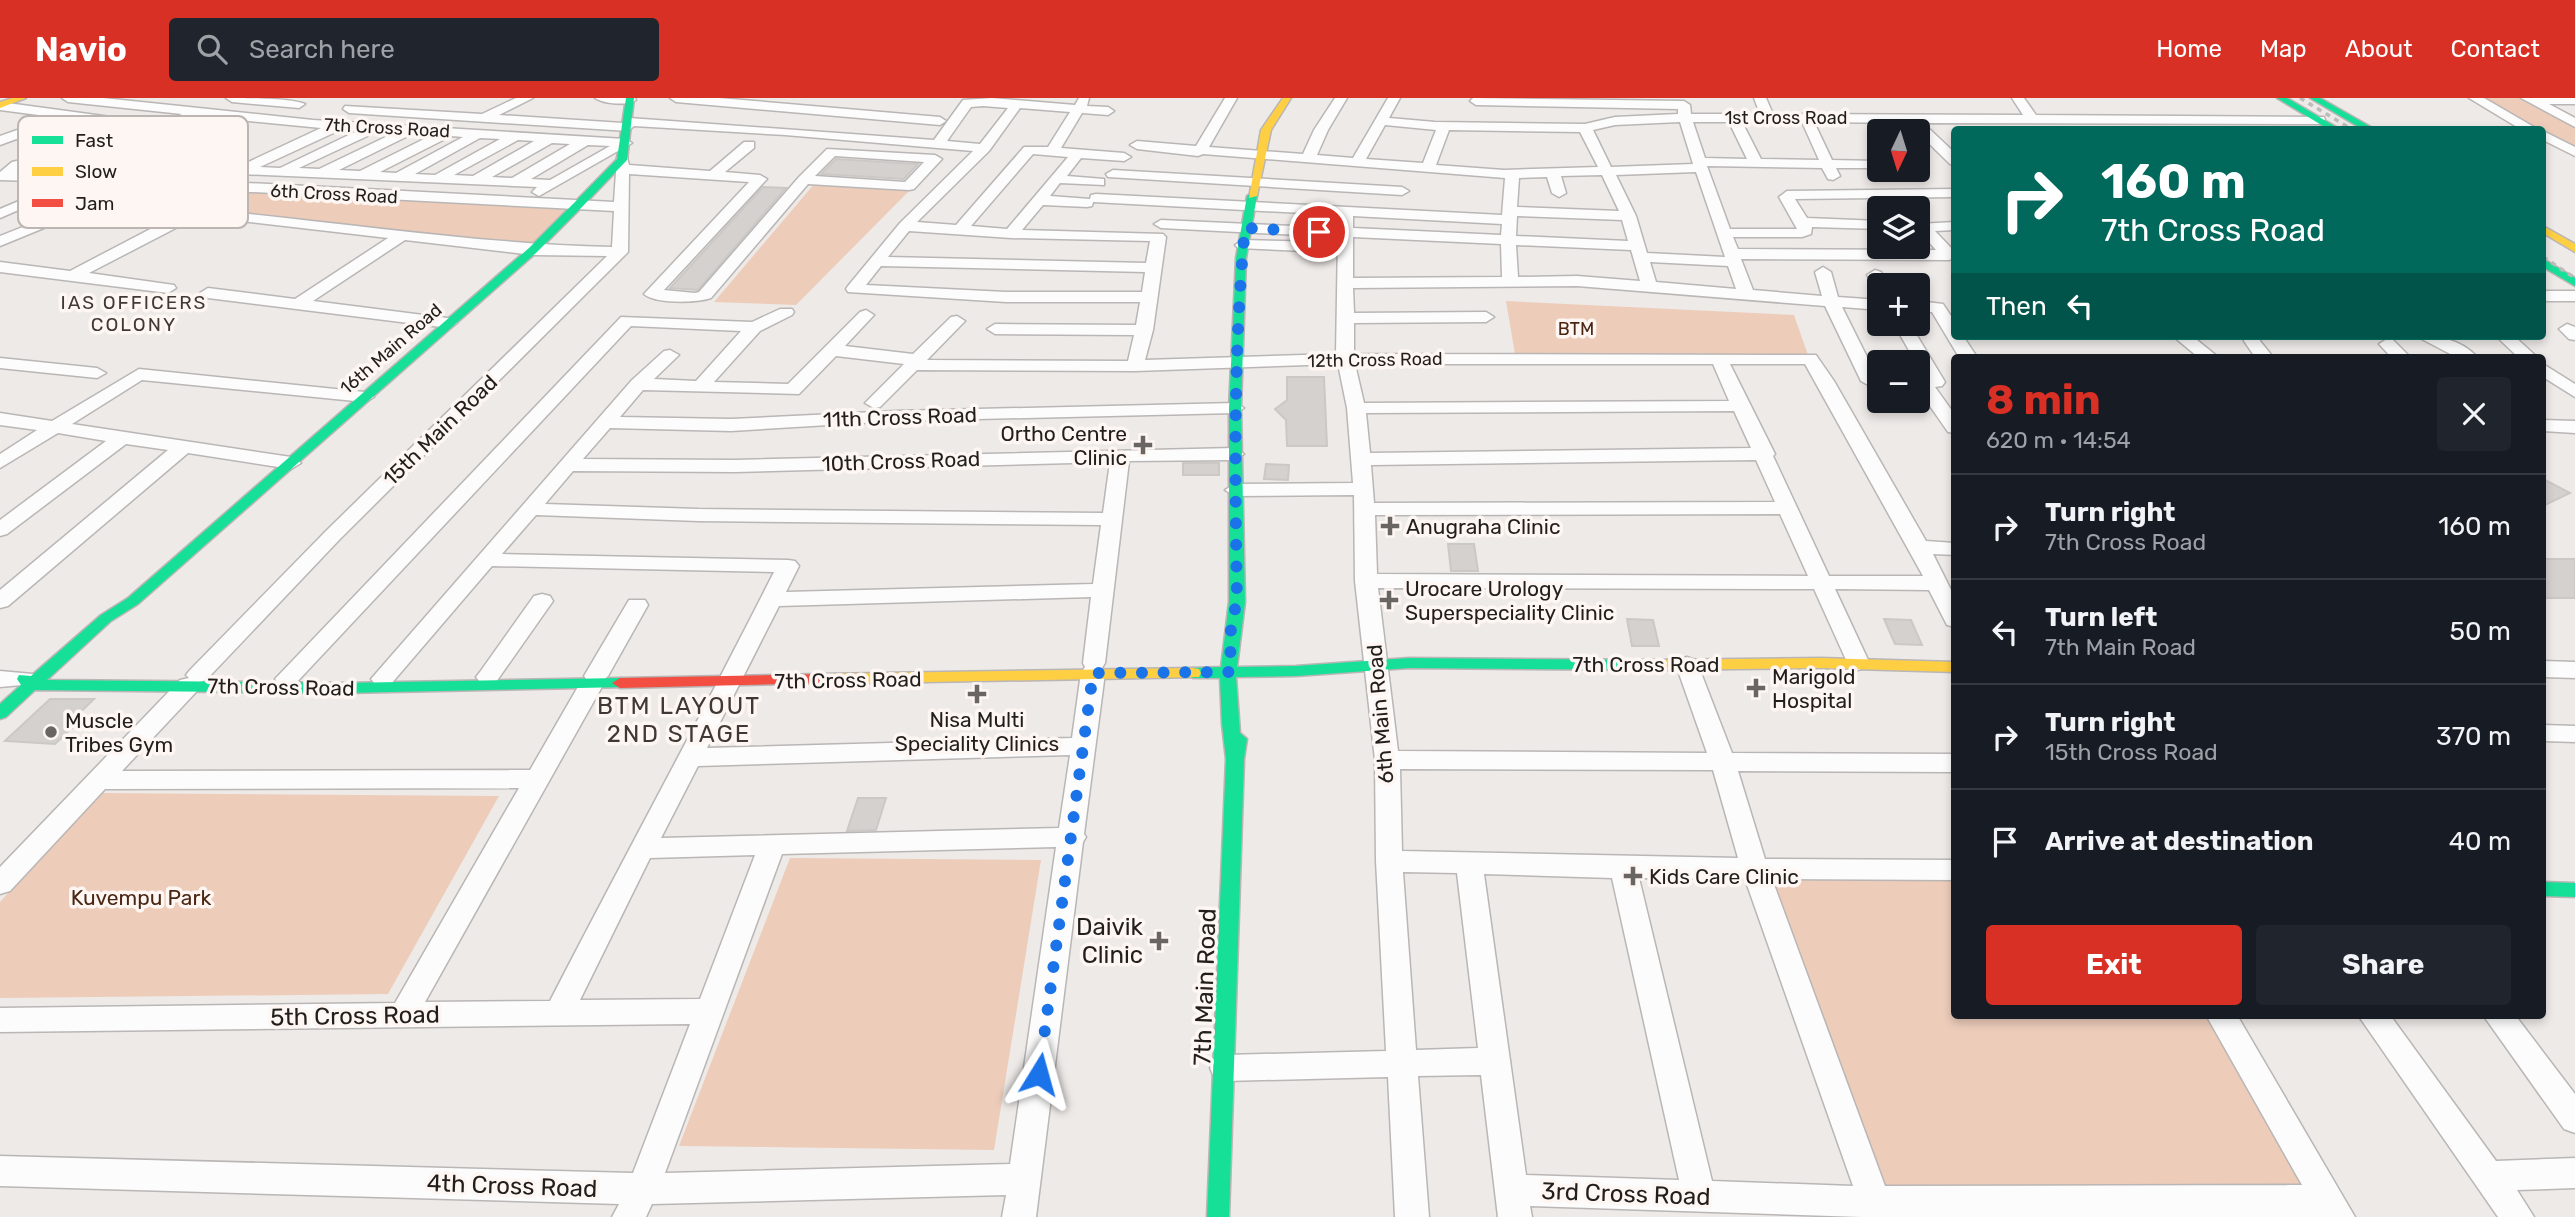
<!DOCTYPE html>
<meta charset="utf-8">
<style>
body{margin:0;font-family:Rubik,sans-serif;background:#20242c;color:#f1f3f6;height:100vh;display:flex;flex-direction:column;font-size:26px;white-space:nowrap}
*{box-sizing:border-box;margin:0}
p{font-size:23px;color:#9ea1a6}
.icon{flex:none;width:38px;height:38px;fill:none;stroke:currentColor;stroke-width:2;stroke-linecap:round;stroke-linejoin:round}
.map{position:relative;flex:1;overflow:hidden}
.panel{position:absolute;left:1951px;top:256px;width:595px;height:665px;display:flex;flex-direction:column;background:#171b24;border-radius:7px;box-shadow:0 4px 10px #0003}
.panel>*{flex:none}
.guide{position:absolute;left:1951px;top:28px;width:595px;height:214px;border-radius:7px;box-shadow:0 4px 10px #0003;background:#00695c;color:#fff;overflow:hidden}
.needle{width:46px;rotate:184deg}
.buttons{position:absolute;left:1867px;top:21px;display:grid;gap:14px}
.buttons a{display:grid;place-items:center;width:63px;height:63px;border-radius:7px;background:#171b24;box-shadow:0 4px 10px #0003;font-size:35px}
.pin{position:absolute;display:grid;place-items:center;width:60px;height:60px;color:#fff;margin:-30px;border:4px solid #fff;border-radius:50%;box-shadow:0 2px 7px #0007}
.me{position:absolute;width:77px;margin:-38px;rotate:8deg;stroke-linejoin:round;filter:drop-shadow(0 0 5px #0008)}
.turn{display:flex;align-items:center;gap:24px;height:147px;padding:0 35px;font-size:32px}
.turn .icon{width:91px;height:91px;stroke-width:2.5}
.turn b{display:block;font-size:49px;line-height:60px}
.then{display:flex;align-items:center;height:66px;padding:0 35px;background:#0003;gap:14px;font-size:26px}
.round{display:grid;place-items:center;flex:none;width:74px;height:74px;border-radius:7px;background:#20242c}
.summary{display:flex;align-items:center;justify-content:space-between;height:119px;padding:0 35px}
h1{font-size:42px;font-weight:700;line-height:52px;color:#d93025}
.button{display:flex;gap:14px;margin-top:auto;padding:14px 35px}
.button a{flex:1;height:80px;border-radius:7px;background:#d93025;color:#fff;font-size:28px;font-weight:700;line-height:80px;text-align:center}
.button a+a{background:#20242c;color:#f1f3f6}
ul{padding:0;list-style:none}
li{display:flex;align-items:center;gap:21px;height:105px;padding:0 35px;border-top:2px solid #363941}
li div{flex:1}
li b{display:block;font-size:26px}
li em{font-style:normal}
header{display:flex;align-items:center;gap:42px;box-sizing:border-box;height:98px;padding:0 35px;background:#d93025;color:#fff}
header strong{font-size:33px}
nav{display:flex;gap:38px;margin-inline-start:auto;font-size:24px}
.search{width:490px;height:63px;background:#20242c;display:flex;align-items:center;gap:18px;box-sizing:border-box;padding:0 24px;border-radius:7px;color:#9ea1a6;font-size:26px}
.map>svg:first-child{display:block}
.green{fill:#edccba}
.building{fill:#d4d1cf;stroke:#cbc8c6;stroke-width:2}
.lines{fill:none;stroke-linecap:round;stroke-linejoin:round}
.street-casing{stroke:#b9b6b5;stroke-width:3}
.fast-casing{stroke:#b9b6b5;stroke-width:3}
.slow-casing{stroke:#b9b6b5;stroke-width:3}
.jam-casing{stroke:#b9b6b5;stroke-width:3}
.street{fill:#fcfcfc;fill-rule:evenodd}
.fast{fill:#16e098;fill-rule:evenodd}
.slow{fill:#ffcf43;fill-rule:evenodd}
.jam{fill:#f24e42;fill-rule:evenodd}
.rail{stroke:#bdbbbb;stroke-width:3.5;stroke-dasharray:5 5;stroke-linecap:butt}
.route{stroke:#1a73e8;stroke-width:12;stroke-dasharray:0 21.6}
.poi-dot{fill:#696563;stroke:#fef6f2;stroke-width:2.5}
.labels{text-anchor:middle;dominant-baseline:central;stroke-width:7;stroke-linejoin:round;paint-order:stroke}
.far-street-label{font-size:18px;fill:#211e1c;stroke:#fef6f2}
.far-park-label{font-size:18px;fill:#4a2714;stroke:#fef6f2}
.far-neighbourhood-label{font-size:19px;letter-spacing:2px;fill:#3f3936;stroke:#fef6f2}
.street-label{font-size:21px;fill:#211e1c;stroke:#fef6f2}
.poi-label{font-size:21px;fill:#211e1c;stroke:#fef6f2;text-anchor:start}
.park-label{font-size:21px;fill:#4a2714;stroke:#fef6f2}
.quarter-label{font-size:24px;letter-spacing:2px;fill:#3f3936;stroke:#fef6f2}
.near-poi-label{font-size:24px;fill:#211e1c;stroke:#fef6f2;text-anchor:end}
.near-street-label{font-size:24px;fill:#211e1c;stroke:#fef6f2}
.key{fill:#fef6f2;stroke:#bcb5b2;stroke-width:2}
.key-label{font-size:19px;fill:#211e1c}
</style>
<header>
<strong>Navio</strong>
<div class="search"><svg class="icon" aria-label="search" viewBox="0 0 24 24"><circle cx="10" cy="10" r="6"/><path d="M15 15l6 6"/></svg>Search here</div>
<nav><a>Home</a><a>Map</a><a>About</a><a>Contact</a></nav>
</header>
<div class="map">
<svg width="2575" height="1119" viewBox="0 0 2575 1119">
<rect width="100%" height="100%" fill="#eeeae8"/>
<path class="green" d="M2480,0H2522L2575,28V51Z
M815,85L909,93L796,207L714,204Z
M139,88L571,109L531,149L95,106Z
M1506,203L1794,217L1808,257L1515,256Z
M99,695L499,698L388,896L0,900V804Z
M790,760L1041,762L994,1052L679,1048Z
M1754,769L1955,772V917H2221L2328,1102L1875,1104Z"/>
<path class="building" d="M836,61L918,66L904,81L821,76Z
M763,89L786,90L698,192L670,190Z
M1287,279H1324L1327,348H1287L1286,322L1275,311L1287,302Z
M1183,365H1219V377H1183Z
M1266,366L1289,367L1288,382L1264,381Z
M2543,381L2570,395L2543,408Z
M1448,446H1474L1478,473H1451Z
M2543,461H2575V500H2543Z
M1627,521L1653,522L1659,548H1632Z
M1884,521L1911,522L1922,547L1895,546Z
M50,601H94L68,626L75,627L55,646L5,643Z
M858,700H886L876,732L847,733Z"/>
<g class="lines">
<g class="street-casing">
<path id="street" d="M62,0H103L313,22L625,41L632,45L539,98L532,94L537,89L240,76L234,73L45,63L18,73L614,104L617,59H627L629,67L710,73L744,44H754V50L725,74L760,77L767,81L664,192L695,195L699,194L799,79L827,51L935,57L942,61L914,91L909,92L808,86L711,200C696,205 655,206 644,196L749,84L629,76L628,154L625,157L340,441L206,582L197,585L200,588L196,594L122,673L530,672L579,587L586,581L584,578L629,502H645L648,507L608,578L601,584L603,587L425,904L550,903C624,759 702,617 774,474L492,468L391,586L383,589L375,586L371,581L632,282L664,253L670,252L679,257L654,281L696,283L741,233L631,228L295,586L287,589L279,586L275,581L621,219L752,224L780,211H792L794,214L792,217L760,233L714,284L788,286L860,214L866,212L874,217L845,248L913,256L951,219L957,218L965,223L927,262L1128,263L1134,237L995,236L987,231L995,226L1136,227L1140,204H1006L848,194L846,191L848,188L900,125L973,53L785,37L634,28L628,33L349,15L343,11L345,8L482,16L516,0H533L499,17L623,25L629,20L934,42L963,2L992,0L1075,7L1079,0H1089L1087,8L1108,9L1114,13L1108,17L1082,15L1061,50L1124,55L1131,59L1124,63L1081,60L1067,78L1104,81V87L1060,85L1050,98L1090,101L1091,97L1096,96L1502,117L1505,80L1203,56L1198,58L1137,51L1130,47L1137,43L1196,48L1225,0H1237L1209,49L1303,56L1314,32L1335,0H1347L1328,32L1317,57L1353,60L1388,0H1400L1389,20L1435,24L1585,26L1615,19L1678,16V11L1476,7L1470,3L1473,0L1684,3L1690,7L1691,16H1760L1754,0H1766L1773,16L2023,17L2012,0H2024L2036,17L2324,19L2325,22L2319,26L1923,25L1955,55V67L1950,66L1908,25L1814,24L1832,62L1876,63L1880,64V70H1836L1840,78L1833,82L1828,81L1822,70L1707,68L1730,131H1797L1779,99L1787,93L1955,91V99L1795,101L1807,120L1880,123V131L1812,129L1811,136L1802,139H1733L1738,151L1936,152L1918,132V126L1955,124V132L1935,133L1955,154L1954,160L1949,162L1741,161L1753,192L1822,198L1815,174L1823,169L1831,174L1838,199L1880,202V212L1842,209L1879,283L1870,288L1861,283L1825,208L1577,188L1353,190L1354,215L1486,214L1494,219L1486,224L1354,225V256L1816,257L1834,283L1926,443L1955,445V457L1933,456L1955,500V529L1947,527L1929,492L1835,491L1869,564L1866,569L1858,572L1850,569L1847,564L1814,491L1378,490L1398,653L1707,655L1676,567L1679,562L1687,559L1695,562L1698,567L1732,655L1955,656V674L1738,673L1765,761L1955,762V782L1772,781L1885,1088L2302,1087L2206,917H2237L2355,1119H1861L1530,1108L1532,1119H1498L1481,977L1418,978L1429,1119H1395L1388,979L1225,983L1214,979L1210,970L1214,961L1225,957L1386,953L1376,763L1375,662L1355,483L1354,397L1235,398L1225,392L1235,386L1353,385L1347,310L1338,266L1135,273L917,272L880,309L874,310L865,305L904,266L836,258L799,296L643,292L620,319L731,321L896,313L1235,305L1244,310L1235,315L896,323L731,333L610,330L583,361L735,362L1234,350L1244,356L1234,362L1129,363L1105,565L1102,570L1105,575L1084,736L1086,739L1083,744L1036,1119H1002L1006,1097L652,1106L646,1119H612L619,1106L0,1088V1058L633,1075L690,926L0,934V910L395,905L519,690L105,691L10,793L0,796V769L180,582L189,580L186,577L190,572L326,433L607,158L533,157L405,142L313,203L455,221L457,225L449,230L208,200L200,195L208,190L295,201L388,140L199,118L89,175L174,187L176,190L168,195L0,174V164L70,173L179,116L90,111L0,148V138L101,98L106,99L107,104C276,113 443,145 612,149L614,113L81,85L0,120V111L64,84L0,82V74L12,64L51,55L118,28L71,21L0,47V38L54,19L0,12V4L133,22L139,26L72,56L127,59L222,20L200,18L118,51L111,47L113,44L182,16L68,4ZM983,8L1008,10L980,46L947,43L971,9ZM1020,10L1070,14L1048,49H1024L956,127L917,124L989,53ZM239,22L321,30L244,66L146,60ZM1680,24L1693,66L1611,69L1593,32L1615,27ZM1693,24H1729L1747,61L1705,60ZM1742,24H1802L1819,62L1761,61ZM1385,27L1436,32L1423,65L1366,61ZM340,32L357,33L280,70L260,69ZM1449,32L1580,34L1598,69L1504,72L1436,67ZM376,34L394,35L319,71L299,70ZM412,36L432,37L360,73L339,72ZM451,38L463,39L396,75L380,74ZM480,40L500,41L435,77L415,76ZM518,42L534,43L473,78L454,77ZM552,45L570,46L512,80L492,79ZM588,47L610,48L550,82L531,81ZM1033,56L1068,59L1007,131L971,128ZM835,58L924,64L905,84L815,78ZM1696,74L1725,159L1647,155L1636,118L1616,77ZM1602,77L1619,113L1517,109L1519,80L1547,79L1552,95L1559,99L1566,95L1561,78ZM1093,104L1339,117L1338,130L1161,122L1154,126L1161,130L1338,139L1336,256L1145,262L1153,232L1166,139L1163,136L1022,132L1043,107L1087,109L1092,108ZM1353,118L1502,126L1501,137L1353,130ZM1517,118L1622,122L1628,143L1516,138ZM909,133L1011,140L1150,143L1146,165L888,159ZM1353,139L1501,146L1502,179L1353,180ZM1516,147L1631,152L1640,183L1577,178L1518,179ZM1650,164L1728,168L1736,191L1656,184ZM881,168L1145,174L1142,194H1006L866,187ZM1355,266H1713L1729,303L1364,305ZM1730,266H1805L1923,478H1829L1773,358L1775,356ZM1734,313L1751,350L1370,355L1366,315ZM1756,362L1775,404L1374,405L1371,367ZM1110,364L1103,415L698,411L545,406L573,373L735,374ZM1780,416L1808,478L1377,476L1375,417ZM536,417L698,423L1101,427L1093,486L786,494L799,468L795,463L788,462L502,456ZM1091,499L1083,565L1085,569L1081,575L1072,640L707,650L779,508ZM1070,657L1059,730L661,740L698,668ZM1400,671L1713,672L1738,760L1402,753ZM1056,749L1010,1066L665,1075L782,756ZM755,757L700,901L580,902L650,760ZM1403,774L1457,775L1478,950L1416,952ZM1484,776L1612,780L1679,1082L1526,1077ZM1639,780L1745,781L1853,1088L1712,1083Z
M226,0C245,0 291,0 305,6L299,10L232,4Z
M595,0H635L636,2C627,8 604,6 595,0Z
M670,0H719L940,19L946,23L940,27L676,4Z
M2469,0H2484L2539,32H2522Z
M2521,0H2575V6H2549L2575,20V29Z
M2543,33L2575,49V58L2543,42Z
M1113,72L1402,89L1409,93L1402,97L1108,79L1106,76Z
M1243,142L1327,144L1335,149L1327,154L1238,150L1235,147Z
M1875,172L1881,174L1889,187H1880V191L1875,190L1867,177Z
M2543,193H2575V203H2543Z
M1918,203L1943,206L1955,224V238H1963L1977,259H1959L1932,214L1918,213Z
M1894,226H1910L1945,284L1942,288L1935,289L1955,317V335L1948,334L1918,291V280L1924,279Z
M2567,226L2575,229V242L2569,241L2559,231Z
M2173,238H2192L2218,259H2198Z
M2244,238H2260V243L2273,259H2255L2244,243Z
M2416,238C2438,238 2461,241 2477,259H2456Z
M2496,238H2514L2537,259H2518Z
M2387,241L2393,242L2410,259H2391L2379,246Z
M0,260L97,270L106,275L97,280L0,270Z
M2543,266L2575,286V299L2543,279Z
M139,271L365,294L374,299L365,304L142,282L72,326L291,359L301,365L291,371L188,355L8,508L0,510V492L168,352L126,346L7,436L0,438V422L106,343L58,335L0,370V356L37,332L0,327V315L52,323Z
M2543,322L2575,323V335L2543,333Z
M542,496L550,498L553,503L496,584L488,587L480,584L476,579L480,574L534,498Z
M2543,563L2575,564V580L2543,579Z
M0,573L33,576L37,581L33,586L0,589Z
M2543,627L2575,628V644L2543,643Z
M2358,917H2390L2496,1063L2575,1060V1090L2517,1092L2534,1119H2498Z
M2483,917H2515L2575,996V1035L2564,1031Z"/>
</g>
<g class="fast-casing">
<path id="fast" d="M626,0H634L627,62L582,109L537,154L138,506L111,523L47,582L343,585L620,580L626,581L628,585L626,589L343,595L35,592L6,619L0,621V606L21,587L17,581L19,577L31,578L101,517L128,500L529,150L574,105L617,61Z
M2277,0H2287L2336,29L2328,31Z
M2310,0H2320L2376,32H2364Z
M1252,95L1257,98L1246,160L1241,310L1245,504L1237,569L1296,568L1409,560L1654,562L1662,567L1654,572L1409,570L1296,578L1236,579L1240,635L1247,641L1244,661L1229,1119H1207L1226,661L1222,626L1220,580H1193L1185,575L1193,570L1221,569L1229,504V310L1236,160L1247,98Z
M2543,161L2575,180V188L2543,169Z
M2543,784L2575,785V799L2543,798Z"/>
</g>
<g class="slow-casing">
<path id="slow" d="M13,0H26L0,10V4Z
M1283,0H1291L1271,32L1257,98L1249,100L1261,32Z
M2543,128L2575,146V154L2543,135Z
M1821,560L1955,564V574L1821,570L1654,572L1646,567L1654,562Z
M1193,570L1199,571L1201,575L1199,579L822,586L814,581L822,576Z"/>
</g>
<g class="jam-casing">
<path id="jam" d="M822,576L830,581L828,585L620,590L612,585L620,580Z"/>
</g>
<use href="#street" class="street"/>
<use href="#fast" class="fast"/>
<use href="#slow" class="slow"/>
<use href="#jam" class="jam"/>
<path class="rail" d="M2300,0L2353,32
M2543,159L2575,180"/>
</g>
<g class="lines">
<path class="route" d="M1039,976L1093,575L1230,574L1231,526L1237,504C1235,379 1233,254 1245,130L1319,134"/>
</g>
<g class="poi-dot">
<path d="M1139.5 336.5h7v7h7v7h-7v7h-7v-7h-7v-7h7z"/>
<path d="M1386.5 417.5h7v7h7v7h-7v7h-7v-7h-7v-7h7z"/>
<path d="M1385.5 491.5h7v7h7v7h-7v7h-7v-7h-7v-7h7z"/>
<path d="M1752.5 579.5h7v7h7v7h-7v7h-7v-7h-7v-7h7z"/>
<path d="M973.5 585.5h7v7h7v7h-7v7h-7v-7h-7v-7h7z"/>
<circle cx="51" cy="634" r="7"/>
<path d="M1629.5 767.5h7v7h7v7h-7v7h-7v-7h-7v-7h7z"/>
<path d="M1155.5 832.5h7v7h7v7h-7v7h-7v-7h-7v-7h7z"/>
</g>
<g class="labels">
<g class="far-street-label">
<text x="1786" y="20">1st Cross Road</text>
<text transform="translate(387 30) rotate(3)">7th Cross Road</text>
<text transform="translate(334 96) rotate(3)">6th Cross Road</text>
<text transform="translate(391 251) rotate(-41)">16th Main Road</text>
<text transform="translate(1375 262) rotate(-1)">12th Cross Road</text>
</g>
<g class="far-park-label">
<text x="1576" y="231">BTM</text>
</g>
<g class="far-neighbourhood-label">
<text x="134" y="204">IAS OFFICERS<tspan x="134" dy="22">COLONY</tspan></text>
</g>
<g class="street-label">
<text transform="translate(900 319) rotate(-2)">11th Cross Road</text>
<text transform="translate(440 332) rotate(-44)">15th Main Road</text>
<text transform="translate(901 363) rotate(-2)">10th Cross Road</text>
<text x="1646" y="566">7th Cross Road</text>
<text transform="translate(848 582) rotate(-1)">7th Cross Road</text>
<text transform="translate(281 589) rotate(1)">7th Cross Road</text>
<text transform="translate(1380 616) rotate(-95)">6th Main Road</text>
</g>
<g class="poi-label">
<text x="1127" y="335" text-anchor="end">Ortho Centre<tspan x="1127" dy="24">Clinic</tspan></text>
<text x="1406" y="428">Anugraha Clinic</text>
<text x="1405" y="490">Urocare Urology<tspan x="1405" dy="24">Superspeciality Clinic</tspan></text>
<text x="1772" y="578">Marigold<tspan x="1772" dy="24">Hospital</tspan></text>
<text x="977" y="621" text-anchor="middle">Nisa Multi<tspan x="977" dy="24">Speciality Clinics</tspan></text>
<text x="65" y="622">Muscle<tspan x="65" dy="24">Tribes Gym</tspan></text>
<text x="1649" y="778">Kids Care Clinic</text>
</g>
<g class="park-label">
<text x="141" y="799">Kuvempu Park</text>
</g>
<g class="quarter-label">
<text x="679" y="608">BTM LAYOUT<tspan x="679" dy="28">2ND STAGE</tspan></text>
</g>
<g class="near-poi-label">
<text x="1143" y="829">Daivik<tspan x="1143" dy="28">Clinic</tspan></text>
</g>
<g class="near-street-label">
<text transform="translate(1205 889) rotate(-88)">7th Main Road</text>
<text transform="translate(355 918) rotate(-1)">5th Cross Road</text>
<text transform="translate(512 1088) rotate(2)">4th Cross Road</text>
<text transform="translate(1626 1096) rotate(2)">3rd Cross Road</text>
</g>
</g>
<rect x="18" y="18" width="230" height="112" rx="10" class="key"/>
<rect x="32" y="38" width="31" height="8" fill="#16e098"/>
<rect x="32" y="69" width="31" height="9" fill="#ffcf43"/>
<rect x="32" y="101" width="31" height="8" fill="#f24e42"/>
<g class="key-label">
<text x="75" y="49">Fast</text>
<text x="75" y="80">Slow</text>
<text x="75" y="112">Jam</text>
</g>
</svg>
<div class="buttons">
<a><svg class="needle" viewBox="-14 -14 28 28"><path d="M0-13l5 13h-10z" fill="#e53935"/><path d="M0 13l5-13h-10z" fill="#9ea1a6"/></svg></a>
<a><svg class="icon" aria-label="layers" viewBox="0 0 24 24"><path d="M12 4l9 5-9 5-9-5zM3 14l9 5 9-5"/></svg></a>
<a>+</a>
<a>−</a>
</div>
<div class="pin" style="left:1319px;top:134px;background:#d93025"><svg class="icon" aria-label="arrive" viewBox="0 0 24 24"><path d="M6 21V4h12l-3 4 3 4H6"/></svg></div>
<svg class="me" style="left:1039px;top:976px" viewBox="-20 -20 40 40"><path d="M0-17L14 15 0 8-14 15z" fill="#1a73e8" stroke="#fff" stroke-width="4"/></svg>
<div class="guide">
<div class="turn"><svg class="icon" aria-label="right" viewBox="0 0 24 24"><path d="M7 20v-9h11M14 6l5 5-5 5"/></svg><div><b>160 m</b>7th Cross Road</div></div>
<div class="then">Then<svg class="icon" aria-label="left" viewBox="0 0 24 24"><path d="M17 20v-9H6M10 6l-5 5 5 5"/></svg></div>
</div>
<section class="panel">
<div class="summary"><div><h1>8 min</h1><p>620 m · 14:54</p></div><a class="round"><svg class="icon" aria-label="close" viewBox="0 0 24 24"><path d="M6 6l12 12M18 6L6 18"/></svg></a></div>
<ul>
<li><svg class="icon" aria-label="right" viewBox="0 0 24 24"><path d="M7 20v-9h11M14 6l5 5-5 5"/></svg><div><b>Turn right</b><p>7th Cross Road</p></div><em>160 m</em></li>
<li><svg class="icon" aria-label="left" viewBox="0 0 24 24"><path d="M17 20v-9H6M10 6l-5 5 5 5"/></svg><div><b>Turn left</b><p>7th Main Road</p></div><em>50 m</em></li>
<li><svg class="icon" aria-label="right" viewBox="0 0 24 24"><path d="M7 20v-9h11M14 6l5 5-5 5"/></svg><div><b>Turn right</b><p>15th Cross Road</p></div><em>370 m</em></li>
<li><svg class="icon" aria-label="arrive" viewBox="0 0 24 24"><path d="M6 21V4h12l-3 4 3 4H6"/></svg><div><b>Arrive at destination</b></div><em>40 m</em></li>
</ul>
<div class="button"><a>Exit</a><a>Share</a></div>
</section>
</div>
